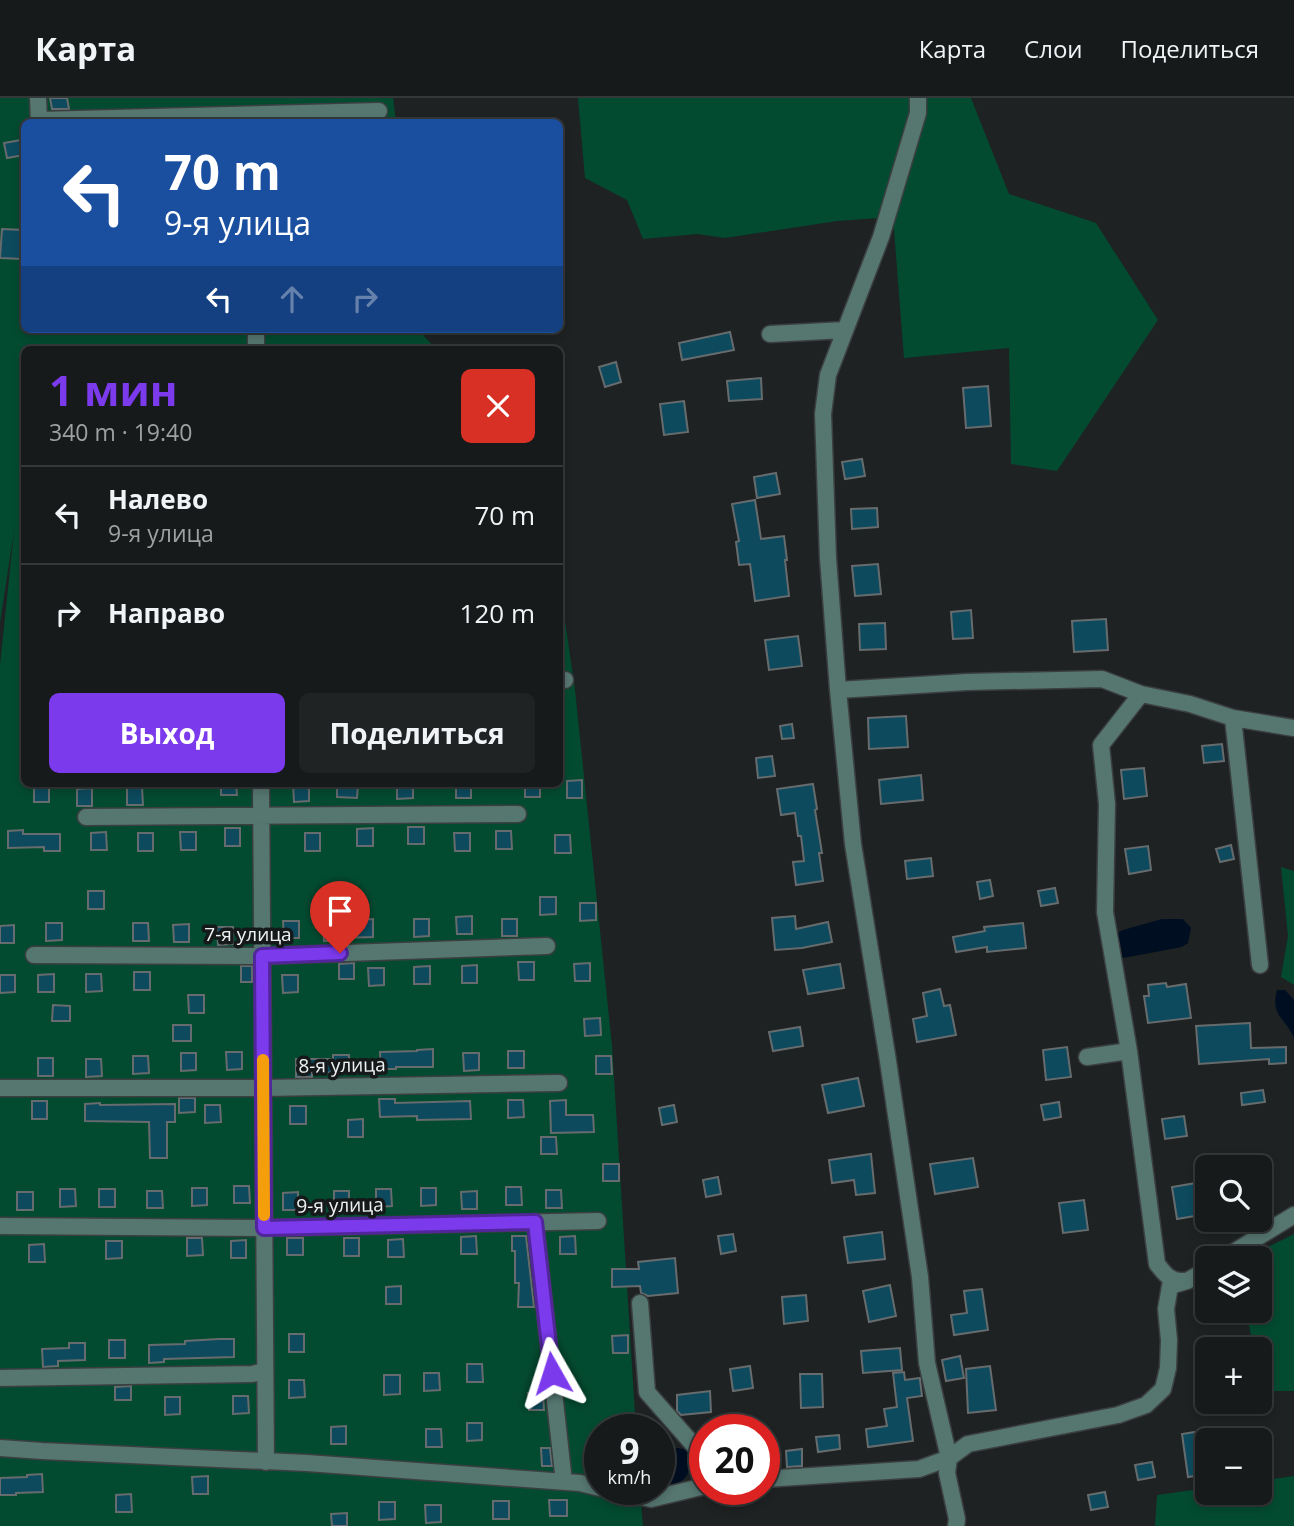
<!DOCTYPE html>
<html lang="ru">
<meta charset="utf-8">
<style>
body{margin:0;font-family:"Open Sans",sans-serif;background:#1f2323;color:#f1f3f6;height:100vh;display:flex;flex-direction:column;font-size:26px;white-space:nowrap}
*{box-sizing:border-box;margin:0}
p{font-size:23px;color:#9ea1a2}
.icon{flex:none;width:38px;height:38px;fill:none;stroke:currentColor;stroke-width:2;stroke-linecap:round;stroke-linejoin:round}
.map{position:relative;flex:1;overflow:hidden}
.drawer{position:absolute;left:21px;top:248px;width:542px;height:441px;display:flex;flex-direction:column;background:#161a1a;border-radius:10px;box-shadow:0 4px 10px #0003,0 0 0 2px #353839}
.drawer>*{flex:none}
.hud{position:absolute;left:21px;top:21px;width:542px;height:214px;border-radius:10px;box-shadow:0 4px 10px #0003,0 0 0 2px #353839;background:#1a4fa0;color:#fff;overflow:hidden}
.buttons{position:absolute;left:1195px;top:1057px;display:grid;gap:14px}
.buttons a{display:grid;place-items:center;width:77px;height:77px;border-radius:10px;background:#161a1a;box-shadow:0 4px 10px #0003,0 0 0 2px #353839;font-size:35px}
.speed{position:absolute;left:584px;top:1316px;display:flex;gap:14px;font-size:35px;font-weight:700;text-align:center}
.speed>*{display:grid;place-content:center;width:91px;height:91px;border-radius:50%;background:#161a1a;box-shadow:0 4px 10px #0003,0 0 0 2px #353839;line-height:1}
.speed small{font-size:18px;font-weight:400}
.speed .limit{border:10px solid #d22;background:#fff;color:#111}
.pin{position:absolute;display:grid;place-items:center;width:60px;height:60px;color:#fff;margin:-72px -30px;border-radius:50% 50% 50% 0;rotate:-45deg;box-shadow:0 0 7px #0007}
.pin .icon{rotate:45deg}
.me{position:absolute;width:77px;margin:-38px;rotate:354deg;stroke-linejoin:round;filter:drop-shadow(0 0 5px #0008)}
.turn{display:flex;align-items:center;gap:24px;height:147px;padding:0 28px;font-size:32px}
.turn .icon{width:91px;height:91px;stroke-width:2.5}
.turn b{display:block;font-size:49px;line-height:60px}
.lanes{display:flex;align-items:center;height:66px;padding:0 28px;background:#0003;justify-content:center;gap:35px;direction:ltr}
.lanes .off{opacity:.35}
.round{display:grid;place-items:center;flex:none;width:74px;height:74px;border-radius:10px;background:#1f2323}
.head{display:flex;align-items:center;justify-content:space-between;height:119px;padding:0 28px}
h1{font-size:42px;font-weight:700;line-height:52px;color:#7c3aed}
.primary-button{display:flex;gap:14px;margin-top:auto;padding:14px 28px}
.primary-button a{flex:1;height:80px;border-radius:10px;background:#7c3aed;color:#fff;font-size:28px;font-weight:700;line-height:80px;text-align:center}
.primary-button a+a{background:#1f2323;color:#f1f3f6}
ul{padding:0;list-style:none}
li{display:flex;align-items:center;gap:21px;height:98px;padding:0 28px;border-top:2px solid #353839}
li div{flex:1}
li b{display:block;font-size:26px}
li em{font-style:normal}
header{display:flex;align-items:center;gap:42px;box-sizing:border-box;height:98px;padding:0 35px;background:#161a1a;border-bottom:2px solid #353839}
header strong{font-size:33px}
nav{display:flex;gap:38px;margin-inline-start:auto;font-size:24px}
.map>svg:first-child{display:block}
.green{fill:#034b30}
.water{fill:#000e21}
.building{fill:#0d4a5e;stroke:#666b6d;stroke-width:2}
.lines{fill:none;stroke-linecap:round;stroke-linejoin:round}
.minor-casing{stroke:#3b3f40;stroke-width:19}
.minor{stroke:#567670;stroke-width:16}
.route-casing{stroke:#51269a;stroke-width:18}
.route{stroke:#7c3aed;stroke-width:12}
.slow{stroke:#f59e0b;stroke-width:12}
.labels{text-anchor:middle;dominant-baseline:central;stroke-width:7;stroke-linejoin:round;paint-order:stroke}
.street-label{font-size:19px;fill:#eff2f2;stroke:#151919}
</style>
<header>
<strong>Карта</strong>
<nav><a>Карта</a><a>Слои</a><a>Поделиться</a></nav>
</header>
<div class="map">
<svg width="1294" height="1428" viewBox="0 0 1294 1428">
<rect width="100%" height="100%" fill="#1e2223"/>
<path class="green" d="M0,0H393L396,24H24V231H422V236L437,252H24V686H560V488L575,592L612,948L636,1332H600V1391H640L643,1428H0V567L14,433L0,525Z
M578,0H971L1009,96L1096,125L1158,222L1057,373L1011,366L1009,250L904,260L893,119L837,123L725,140L697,136L643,141L627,102L585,80Z
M1281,769L1294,773V887L1281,879L1288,838Z
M1294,1136V1293H1260V1251H1254L1246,1213H1260V1160H1246Z
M1294,1378V1428H1155L1157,1397L1207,1390L1208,1395H1260V1383Z"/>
<path class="water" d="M1162,821H1183L1191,830L1188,845L1182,849L1123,860L1118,855L1110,839L1123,832Z
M1277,892H1285L1294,902V940C1285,919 1270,918 1277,892Z
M678,1350L688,1352C695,1374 684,1392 660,1384V1352Z"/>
<path class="building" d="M50,0H67L69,11H52Z
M21,42L24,57L7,60L4,45Z
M2,131L24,132L23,161L0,160Z
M730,234L734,252L682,262L679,245Z
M616,264L621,284L605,289L599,269Z
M761,280L762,301L729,303L727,283Z
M988,288L991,328L966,330L963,290Z
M684,303L688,334L664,337L660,306Z
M862,361L865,378L845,381L842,364Z
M776,375L780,396L757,400L754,379Z
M755,402L761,441L784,438L787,462H785L789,498L755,503L750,466L739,467L736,444L739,443L732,406Z
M877,410L878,429L852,431L851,411Z
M878,466L881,496L855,498L852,468Z
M971,512L973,540L953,541L951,514Z
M1106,521L1108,552L1074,554L1072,523Z
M885,525L886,551L860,552L859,526Z
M798,538L802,568L769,572L765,542Z
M906,618L908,649L869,651L868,620Z
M792,626L794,640L782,641L780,628Z
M1222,646L1224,663L1204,665L1202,648Z
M772,658L775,678L758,680L756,660Z
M1144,670L1147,698L1124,701L1121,672Z
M921,677L923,702L881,706L879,682Z
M582,682V700H567V683Z
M49,686V704H34V687Z
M221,686H236L237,697H221Z
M293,686H309V703L294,704Z
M337,686H358L357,700L337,699Z
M397,686H413V700L397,701Z
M456,686H471V700H456Z
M525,686H540V699H525Z
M813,686L817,711L815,712L822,755H819L823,783L796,787L793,764L804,763L801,738H798L795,715L781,717L777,691Z
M142,689L143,707H127V690Z
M92,690V708H77V691Z
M408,729H424V746H408Z
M225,730H240V748H225Z
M373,730V748H357V731Z
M23,732V736H60V753H44V749L8,750V733Z
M496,733H511L512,751H496Z
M106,734L107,752H91V735Z
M180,734H196V752H181Z
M138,735H153V753H138Z
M305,735H320V753H305Z
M454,735H470V753H455Z
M555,737H570L571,755H555Z
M1231,747L1234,761L1220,764L1216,751Z
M1148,748L1151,772L1129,776L1125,751Z
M931,760L933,778L907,781L905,763Z
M990,782L993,798L980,801L977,784Z
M1055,790L1058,805L1041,808L1038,793Z
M88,793H104V811H88Z
M540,799H556V816L540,817Z
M580,805H596V822L580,823Z
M472,818V836H457L456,819Z
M795,818L796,831L828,824L832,844L802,850L775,852L772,820Z
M373,821V839L339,840V843H324L323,825H358V822Z
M414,821H429V838L414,839Z
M502,821H517V838H502Z
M283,823H299V840H284Z
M46,825H62V842L46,843Z
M133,825H148L149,843H133Z
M1023,825L1026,850L987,854V849L956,854L953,839L985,833L984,829Z
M189,826V844H174L173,827Z
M14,827V845H0V828Z
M217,829H233V846L218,847Z
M518,864H534V882H519Z
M354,865V881H339V866Z
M590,865V883H575L574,866Z
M840,866L844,890L808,896L803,872Z
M477,867V885H462V868Z
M241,868H252V884H241Z
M430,868V886H414V869Z
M368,870H384V887L369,888Z
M134,874H150V892H134Z
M54,876V894H38V877Z
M86,876H101L102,893L86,894Z
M0,877H15V894L0,895Z
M282,877H298V894L283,895Z
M1166,885L1167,889L1186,886L1191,920L1148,925L1144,898H1149L1148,887Z
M940,891L944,908L950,907L956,937L917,944L913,921L927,918L923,895Z
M188,897H204V915H189Z
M53,907L70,908V923H52Z
M600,920L601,937L585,938L584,921Z
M1250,925L1251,950L1286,949V965L1269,966V961L1199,966L1196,928Z
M173,927H191V943H173Z
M800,929L803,948L773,953L769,934Z
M1067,949L1071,979L1046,982L1043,952Z
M433,951V969H396V971H381L380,954L417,953V952Z
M508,953H524V970H508Z
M226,954H242V971L227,972Z
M181,955H196V972L181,973Z
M463,955H479V972L464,973Z
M333,957H349V974L312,975V979H296V961H333Z
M133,958H148L149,975L133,976Z
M596,958H611L612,976H596Z
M38,960H53V978H38Z
M86,961H101L102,978L86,979Z
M858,980L864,1008L828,1015L822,987Z
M1263,992L1265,1004L1242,1007L1241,995Z
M179,1000H195V1014L179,1015Z
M379,1001H395V1005L470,1003L471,1021L417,1022V1018L380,1019Z
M508,1002H523L524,1019L508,1020Z
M566,1002V1017H593L594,1034L551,1035L550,1003Z
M32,1003H47V1021H32Z
M1059,1004L1061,1019L1044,1022L1041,1007Z
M100,1005V1007L175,1006V1024H167V1060H150L149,1024L85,1023V1006Z
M205,1007H220L221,1024L205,1025Z
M674,1007L677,1024L662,1027L659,1010Z
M290,1008H306V1026H290Z
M1184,1018L1187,1038L1165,1041L1162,1021Z
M363,1021V1039H348V1022Z
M541,1039H556L557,1056H541Z
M871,1056L875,1095L856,1097L854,1082L832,1085L829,1062Z
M973,1060L978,1089L935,1096L930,1066Z
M603,1066H619V1083H603Z
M718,1079L721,1096L706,1099L703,1082Z
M1196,1085L1201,1117L1177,1121L1172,1089Z
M234,1088H249L250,1105H234Z
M506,1089H521L522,1107H506Z
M192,1090H207V1107L192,1108Z
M421,1090H436V1107L421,1108Z
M60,1091H75L76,1108L60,1109Z
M99,1091H115V1109H99Z
M376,1091H391L392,1108L376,1109Z
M546,1092H561L562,1110H546Z
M147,1093H162L163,1110H147Z
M334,1093H349V1111H334Z
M477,1093V1111H462L461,1094Z
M17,1094H33V1112H17Z
M298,1094V1112H283V1095Z
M1084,1102L1088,1132L1063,1135L1059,1105Z
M882,1134L885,1161L848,1165L844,1139Z
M733,1136L736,1153L721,1156L718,1138Z
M476,1138L477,1156H461V1139Z
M512,1138H526L534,1209H518L519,1185H515V1153H512Z
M575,1138L576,1156H560V1139Z
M187,1140H202L203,1157L187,1158Z
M287,1140H303V1157H287Z
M344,1140H359V1158H344Z
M403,1141L404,1159H388V1142Z
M246,1142V1160H231V1143Z
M106,1143H122V1160L106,1161Z
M44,1146L45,1164H29V1147Z
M675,1160L678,1195L648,1198L641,1195L640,1188L612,1189V1171H639L638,1164Z
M890,1187L896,1218L869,1224L863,1193Z
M401,1188V1206H386V1189Z
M982,1191L988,1232L954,1237L951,1217L967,1215L964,1193Z
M806,1197L808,1223L784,1226L782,1199Z
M289,1236H304V1254H289Z
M628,1237V1255H613L612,1238Z
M219,1241H234V1259L164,1261V1264L149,1265V1247L185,1246V1243Z
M109,1242H125V1260H109Z
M69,1245H85V1262L58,1263V1268L43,1269L42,1251L69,1250Z
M900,1250L902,1272L863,1275L861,1253Z
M960,1258L964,1280L946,1283L942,1262Z
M467,1266H482L483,1284H467Z
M750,1268L753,1290L733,1293L730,1271Z
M990,1268L996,1312L968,1315L966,1271Z
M904,1274L905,1282L920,1280V1282L922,1298L907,1300L913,1343L868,1349L866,1331L887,1328L884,1311L897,1309L893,1275Z
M424,1275H439L440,1292L424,1293Z
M800,1276H822L823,1309L801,1310Z
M384,1277H400V1296L384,1297Z
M289,1282H304L305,1299L289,1300Z
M131,1288V1302H115V1289Z
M710,1293L711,1314L681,1317L677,1313V1297Z
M528,1295H543L544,1312H529Z
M233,1298H248L249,1315L233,1316Z
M165,1299H180V1316L165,1317Z
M739,1318L741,1332H716L715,1321Z
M467,1325H482V1342L467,1343Z
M346,1328V1346H331V1329Z
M426,1331H441L442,1349H426Z
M1201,1333L1207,1376L1188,1379L1182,1336Z
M839,1337L840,1351L818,1354L816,1339Z
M541,1350H550L552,1368H542Z
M802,1351V1368L787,1369L786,1353Z
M1152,1364L1155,1379L1138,1382L1135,1367Z
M42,1376L43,1394L16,1395V1397H0V1380L27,1379V1377Z
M208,1378V1396H193L192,1379Z
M1105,1394L1108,1409L1091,1412L1088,1397Z
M131,1396L132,1414H116V1397Z
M549,1402H567V1418H550Z
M493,1403H509V1421H493Z
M379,1404H395V1421L379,1422Z
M425,1407H441V1424L426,1425Z
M347,1415V1428H332L331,1416Z"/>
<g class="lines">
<g class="minor-casing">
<path id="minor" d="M38,0L39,24
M39,22L379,13
M770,236L845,232
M256,252V231
M560,582H565
M838,592L967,584L1102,581L1141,596L1190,606L1233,620L1294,630
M1233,620L1260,867
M261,686L266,1364
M86,719L518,716
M34,857L262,858L547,848
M1129,953L1105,814L1107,706L1101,647L1141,596
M1087,959L1129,953L1157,1166C1165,1176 1170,1184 1184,1183
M0,990H263L559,985
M535,1124L563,1375
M0,1128L264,1130L598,1123
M1224,1160L1294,1117
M640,1205L647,1294L705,1360
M0,1280L252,1276L265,1273
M0,1350L42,1353L307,1365L580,1385L600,1390
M765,1381L919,1371L949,1360L927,1265L920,1179L888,963L853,746L838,592L828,460L823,316L828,277L881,139L918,15V0
M605,1391L651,1401L705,1388
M956,1428L957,1421L947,1375L949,1360L968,1346L1118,1317L1146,1307L1163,1291L1168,1270L1169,1242L1166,1211L1170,1188L1187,1183L1208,1171"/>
</g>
<use href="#minor" class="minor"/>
</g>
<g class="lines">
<g class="route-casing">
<path id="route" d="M340,855L262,858L264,1130L535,1124L552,1275"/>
</g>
<use href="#route" class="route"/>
<path class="slow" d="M263,962L264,1117"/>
</g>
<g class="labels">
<g class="street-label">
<text x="248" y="836">7-я улица</text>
<text transform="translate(342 967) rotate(-1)">8-я улица</text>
<text transform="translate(340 1107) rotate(-1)">9-я улица</text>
</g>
</g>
</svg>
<div class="buttons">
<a><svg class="icon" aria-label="search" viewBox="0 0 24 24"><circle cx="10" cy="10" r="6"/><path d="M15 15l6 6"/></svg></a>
<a><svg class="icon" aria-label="layers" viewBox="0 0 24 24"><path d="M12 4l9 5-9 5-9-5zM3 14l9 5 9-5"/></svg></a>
<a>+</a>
<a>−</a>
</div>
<div class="speed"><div>9<small>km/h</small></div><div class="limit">20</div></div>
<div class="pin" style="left:340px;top:855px;background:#d93025"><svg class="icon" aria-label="arrive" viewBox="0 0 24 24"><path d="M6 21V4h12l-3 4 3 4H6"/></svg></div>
<svg class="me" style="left:552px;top:1275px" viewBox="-20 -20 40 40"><path d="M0-17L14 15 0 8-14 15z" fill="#7c3aed" stroke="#fff" stroke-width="4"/></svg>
<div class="hud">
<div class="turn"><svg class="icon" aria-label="left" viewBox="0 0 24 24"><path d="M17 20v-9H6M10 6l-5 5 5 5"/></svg><div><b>70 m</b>9-я улица</div></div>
<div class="lanes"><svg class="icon" aria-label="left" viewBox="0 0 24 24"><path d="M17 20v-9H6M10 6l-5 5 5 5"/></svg><svg class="icon off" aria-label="ahead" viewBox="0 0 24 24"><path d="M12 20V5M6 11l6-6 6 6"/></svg><svg class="icon off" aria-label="right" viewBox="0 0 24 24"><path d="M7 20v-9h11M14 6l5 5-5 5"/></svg></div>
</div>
<section class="drawer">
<div class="head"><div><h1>1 мин</h1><p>340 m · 19:40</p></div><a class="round" style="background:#d93025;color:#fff"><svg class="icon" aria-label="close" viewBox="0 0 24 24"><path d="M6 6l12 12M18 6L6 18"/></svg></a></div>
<ul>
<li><svg class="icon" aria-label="left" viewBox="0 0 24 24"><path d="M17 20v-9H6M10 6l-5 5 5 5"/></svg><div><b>Налево</b><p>9-я улица</p></div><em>70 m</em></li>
<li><svg class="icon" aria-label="right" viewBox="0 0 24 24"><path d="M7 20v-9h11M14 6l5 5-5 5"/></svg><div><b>Направо</b></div><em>120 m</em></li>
</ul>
<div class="primary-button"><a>Выход</a><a>Поделиться</a></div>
</section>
</div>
